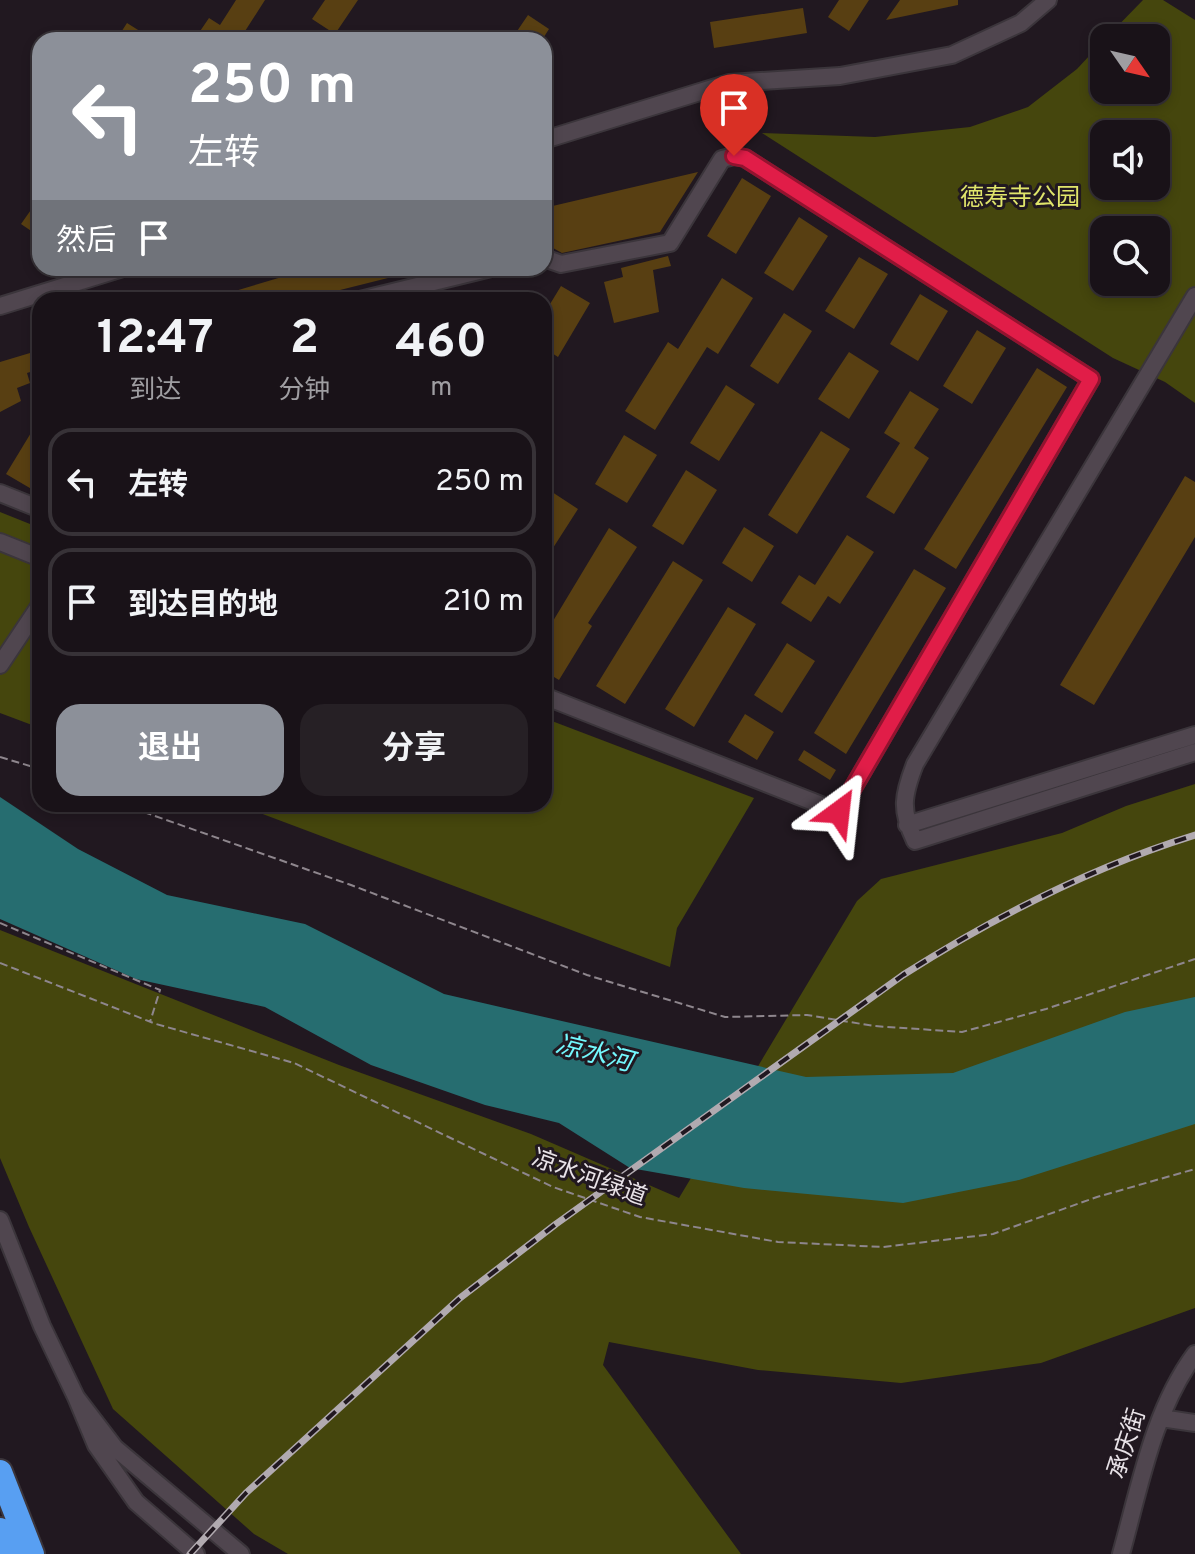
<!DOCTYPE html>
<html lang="zh">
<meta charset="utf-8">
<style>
body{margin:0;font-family:Overpass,"Noto Sans SC",sans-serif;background:#262025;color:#f1f3f6;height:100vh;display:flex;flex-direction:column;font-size:30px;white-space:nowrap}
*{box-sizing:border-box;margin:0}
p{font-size:26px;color:#9f9ea2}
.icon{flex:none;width:44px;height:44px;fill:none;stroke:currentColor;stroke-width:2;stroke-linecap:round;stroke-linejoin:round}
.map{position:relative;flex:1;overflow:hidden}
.drawer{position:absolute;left:32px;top:292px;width:520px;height:520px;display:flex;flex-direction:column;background:#191218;border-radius:24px;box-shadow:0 4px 12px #0003,0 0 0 2px #373237}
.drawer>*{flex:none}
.hud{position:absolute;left:32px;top:32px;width:520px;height:244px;border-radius:24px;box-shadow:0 4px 12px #0003,0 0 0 2px #373237;background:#8c9099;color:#fff;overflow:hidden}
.needle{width:52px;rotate:124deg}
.controls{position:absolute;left:1090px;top:24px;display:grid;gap:16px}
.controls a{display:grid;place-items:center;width:80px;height:80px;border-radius:16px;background:#191218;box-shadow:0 4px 12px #0003,0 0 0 2px #373237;font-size:40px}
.pin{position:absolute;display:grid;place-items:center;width:68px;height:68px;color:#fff;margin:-82px -34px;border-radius:50% 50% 50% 0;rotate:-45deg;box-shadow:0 0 8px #0007}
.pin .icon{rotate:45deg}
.me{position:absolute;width:88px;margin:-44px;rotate:30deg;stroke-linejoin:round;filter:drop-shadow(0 0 6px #0008)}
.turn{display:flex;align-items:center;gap:28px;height:168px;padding:0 24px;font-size:36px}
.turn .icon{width:104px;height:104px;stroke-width:2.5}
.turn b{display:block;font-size:56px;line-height:68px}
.then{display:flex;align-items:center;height:76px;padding:0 24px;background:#0003;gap:16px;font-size:30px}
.eta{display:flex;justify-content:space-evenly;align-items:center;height:136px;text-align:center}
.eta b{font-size:48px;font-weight:700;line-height:56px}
.cta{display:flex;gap:16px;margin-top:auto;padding:16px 24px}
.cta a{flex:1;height:92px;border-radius:24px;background:#8c9099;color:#fff;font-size:32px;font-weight:700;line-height:92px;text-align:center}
.cta a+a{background:#262025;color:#f1f3f6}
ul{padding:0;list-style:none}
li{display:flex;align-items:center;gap:24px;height:108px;margin:0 16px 12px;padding:0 8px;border:4px solid #373237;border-radius:24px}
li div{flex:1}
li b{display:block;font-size:30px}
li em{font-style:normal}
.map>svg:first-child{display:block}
.green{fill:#45460d;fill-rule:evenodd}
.water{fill:#266d70}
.building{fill:#583f12}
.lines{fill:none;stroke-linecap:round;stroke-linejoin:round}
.minor-casing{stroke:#3b353b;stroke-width:20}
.highway-casing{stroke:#3b353b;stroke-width:28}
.path{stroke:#8e868d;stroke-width:2;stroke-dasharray:8 4;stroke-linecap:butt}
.minor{stroke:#50464f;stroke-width:16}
.highway{stroke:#589ff2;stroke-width:24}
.rail-casing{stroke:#b1aab0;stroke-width:7}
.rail{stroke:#211820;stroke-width:4;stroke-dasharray:12;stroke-linecap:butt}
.route-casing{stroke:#92132f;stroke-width:20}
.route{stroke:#e11d48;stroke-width:14}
.labels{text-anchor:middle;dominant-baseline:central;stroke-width:6;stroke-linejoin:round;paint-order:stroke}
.park-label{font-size:24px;fill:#e0e56b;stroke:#211820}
.street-label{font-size:24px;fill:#e9e3e8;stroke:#211820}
.water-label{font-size:26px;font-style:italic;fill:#73f8fd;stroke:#211820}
</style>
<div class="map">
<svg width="1195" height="1554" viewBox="0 0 1195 1554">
<rect width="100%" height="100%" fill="#211820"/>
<path class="green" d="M1143,0H1163L1195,20V403L1165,382L1113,358L762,133L875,137L970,127L1028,107L1077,69L1104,40V90H1156V38H1106ZM1104,134H1156V186H1104ZM1104,230H1156V282H1104Z
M0,512L40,528V728L0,713Z
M544,718L754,798L677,928L670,967L236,804H544Z
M1195,784V1308L1041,1363L901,1383L758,1370L609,1342L603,1365L741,1554H288L254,1534L113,1409L29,1227L0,1158V930L339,1065L531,1134L679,1198L857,901L881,879L1062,833L1126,806Z"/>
<path class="water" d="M0,797L78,849L167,895L305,924L444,994L806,1077L953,1073L1125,1012L1195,997V1124L1019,1180L903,1203L744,1188L630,1168L559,1123L485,1105L371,1065L265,1007L136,979L0,919Z"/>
<path class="building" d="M236,0H265L240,39L229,32L224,40H194L209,18L220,25Z
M325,0H358L335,34L312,19Z
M839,0H869L849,31L828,17Z
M900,0H958V5L886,20Z
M803,8L807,33L714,48L710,22Z
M528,15L549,29L542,40H511Z
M127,23L154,40H116Z
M698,172L660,232L562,253L544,243V208Z
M742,178L771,196L736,254L707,236Z
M40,197V237L21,224Z
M799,217L828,236L793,291L764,273Z
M668,256L671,266L653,270L659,312L614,323L604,282L623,277L621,268Z
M859,257L888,274L854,329L825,311Z
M312,268H412V272L300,300H215V297Z
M722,278L753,298L718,354L707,347L655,430L625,411L668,342L678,349Z
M561,286L590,303L558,357L544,348V314Z
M920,294L948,311L918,361L890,344Z
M784,313L812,331L778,384L750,366Z
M977,330L1006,348L972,404L943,386Z
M40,350V369L27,373L30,383L17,388L21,401L0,412V362Z
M849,352L879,371L849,419L818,399Z
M1037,368L1067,387L956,569L924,549Z
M726,385L755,404L719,461L690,443Z
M910,391L939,409L914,448L929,458L894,514L866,497L900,443L884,433Z
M40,418V494L6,474Z
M821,431L850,449L797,534L768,515Z
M624,435L657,455L627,503L595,484Z
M686,470L717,490L683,545L652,526Z
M1185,476L1195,482V537L1094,705L1060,685Z
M549,490L578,509L544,562V498Z
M744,527L774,546L752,582L722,563Z
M609,528L637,547L588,623L592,626L559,680L544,671V636Z
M847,535L874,552L840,604L828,596L811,622L781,603L799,575L815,585Z
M673,561L703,580L625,704L596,686Z
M914,569L946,588L846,754L814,733Z
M728,607L756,624L694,727L665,709Z
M787,643L815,661L782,713L754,695Z
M745,714L774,732L757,760L728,742Z
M804,750L836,770L830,780L798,760Z"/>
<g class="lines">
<g class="minor-casing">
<path id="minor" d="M544,140L729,83L840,76L952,55L1021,23L1048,0
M544,258L561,264L670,243L722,159L734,156L745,158L1091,379L839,812L544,696
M1195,296L915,764C903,795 900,810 915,841L1195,752
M360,300L491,268
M0,306L123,268
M0,493L40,509
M0,542L40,558
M0,665L40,605
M907,825L1195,735
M0,1220L42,1326L76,1397
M1161,1418L1195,1423
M196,1554L136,1502L96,1445L76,1397L115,1448L241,1554
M1121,1554C1140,1486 1153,1411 1195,1354"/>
</g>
<g class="highway-casing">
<path id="highway" d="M0,1472L32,1554
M0,1530L9,1554"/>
</g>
<path class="path" d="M0,757L40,769
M121,804L351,885L587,975L725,1017L807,1015L874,1026L962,1032L1046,1009L1195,959
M0,923L160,990L150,1022
M0,963L156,1024L294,1063L553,1187L640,1217L778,1242L883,1247L993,1234L1097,1197L1195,1169"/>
<use href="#minor" class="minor"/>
<use href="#highway" class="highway"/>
<g class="rail-casing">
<path id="rail" d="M190,1554L246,1493L460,1298L556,1224L903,975C994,917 1092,867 1195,835"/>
</g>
<use href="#rail" class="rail"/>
</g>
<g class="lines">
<g class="route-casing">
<path id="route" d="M734,156L745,158L1091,379L839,812"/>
</g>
<use href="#route" class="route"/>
</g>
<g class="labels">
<g class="park-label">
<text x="1020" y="199">德寿寺公园</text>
</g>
<g class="street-label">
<text transform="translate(589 1179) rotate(20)">凉水河绿道</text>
<text transform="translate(1128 1444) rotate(-72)">承庆街</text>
</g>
<g class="water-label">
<text transform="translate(594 1055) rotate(14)">凉水河</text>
</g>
</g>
</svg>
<div class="controls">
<a><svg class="needle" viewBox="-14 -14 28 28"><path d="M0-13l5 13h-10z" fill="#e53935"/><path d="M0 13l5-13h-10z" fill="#9f9ea2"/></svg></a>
<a><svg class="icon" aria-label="sound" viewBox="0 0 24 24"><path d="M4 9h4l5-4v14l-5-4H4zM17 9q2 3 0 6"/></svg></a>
<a><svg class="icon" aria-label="search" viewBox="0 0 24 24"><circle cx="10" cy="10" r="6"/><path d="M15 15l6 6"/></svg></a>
</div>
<div class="pin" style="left:734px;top:156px;background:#d93025"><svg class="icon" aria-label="arrive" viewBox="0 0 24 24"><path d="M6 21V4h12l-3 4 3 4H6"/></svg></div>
<svg class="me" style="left:839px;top:812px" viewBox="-20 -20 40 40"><path d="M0-17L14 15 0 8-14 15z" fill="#e11d48" stroke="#fff" stroke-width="4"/></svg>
<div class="hud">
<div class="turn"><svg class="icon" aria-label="left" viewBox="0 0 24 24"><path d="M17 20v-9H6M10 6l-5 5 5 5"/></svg><div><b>250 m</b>左转</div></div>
<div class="then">然后<svg class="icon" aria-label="arrive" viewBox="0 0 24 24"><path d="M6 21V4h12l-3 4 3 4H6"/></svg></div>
</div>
<section class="drawer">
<div class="eta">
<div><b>12:47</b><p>到达</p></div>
<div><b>2</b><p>分钟</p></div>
<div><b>460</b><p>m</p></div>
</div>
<ul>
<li><svg class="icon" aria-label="left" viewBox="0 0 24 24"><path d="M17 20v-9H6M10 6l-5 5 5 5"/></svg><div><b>左转</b></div><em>250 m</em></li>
<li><svg class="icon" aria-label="arrive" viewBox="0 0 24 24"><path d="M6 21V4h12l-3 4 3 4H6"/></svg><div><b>到达目的地</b></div><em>210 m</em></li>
</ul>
<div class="cta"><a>退出</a><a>分享</a></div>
</section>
</div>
